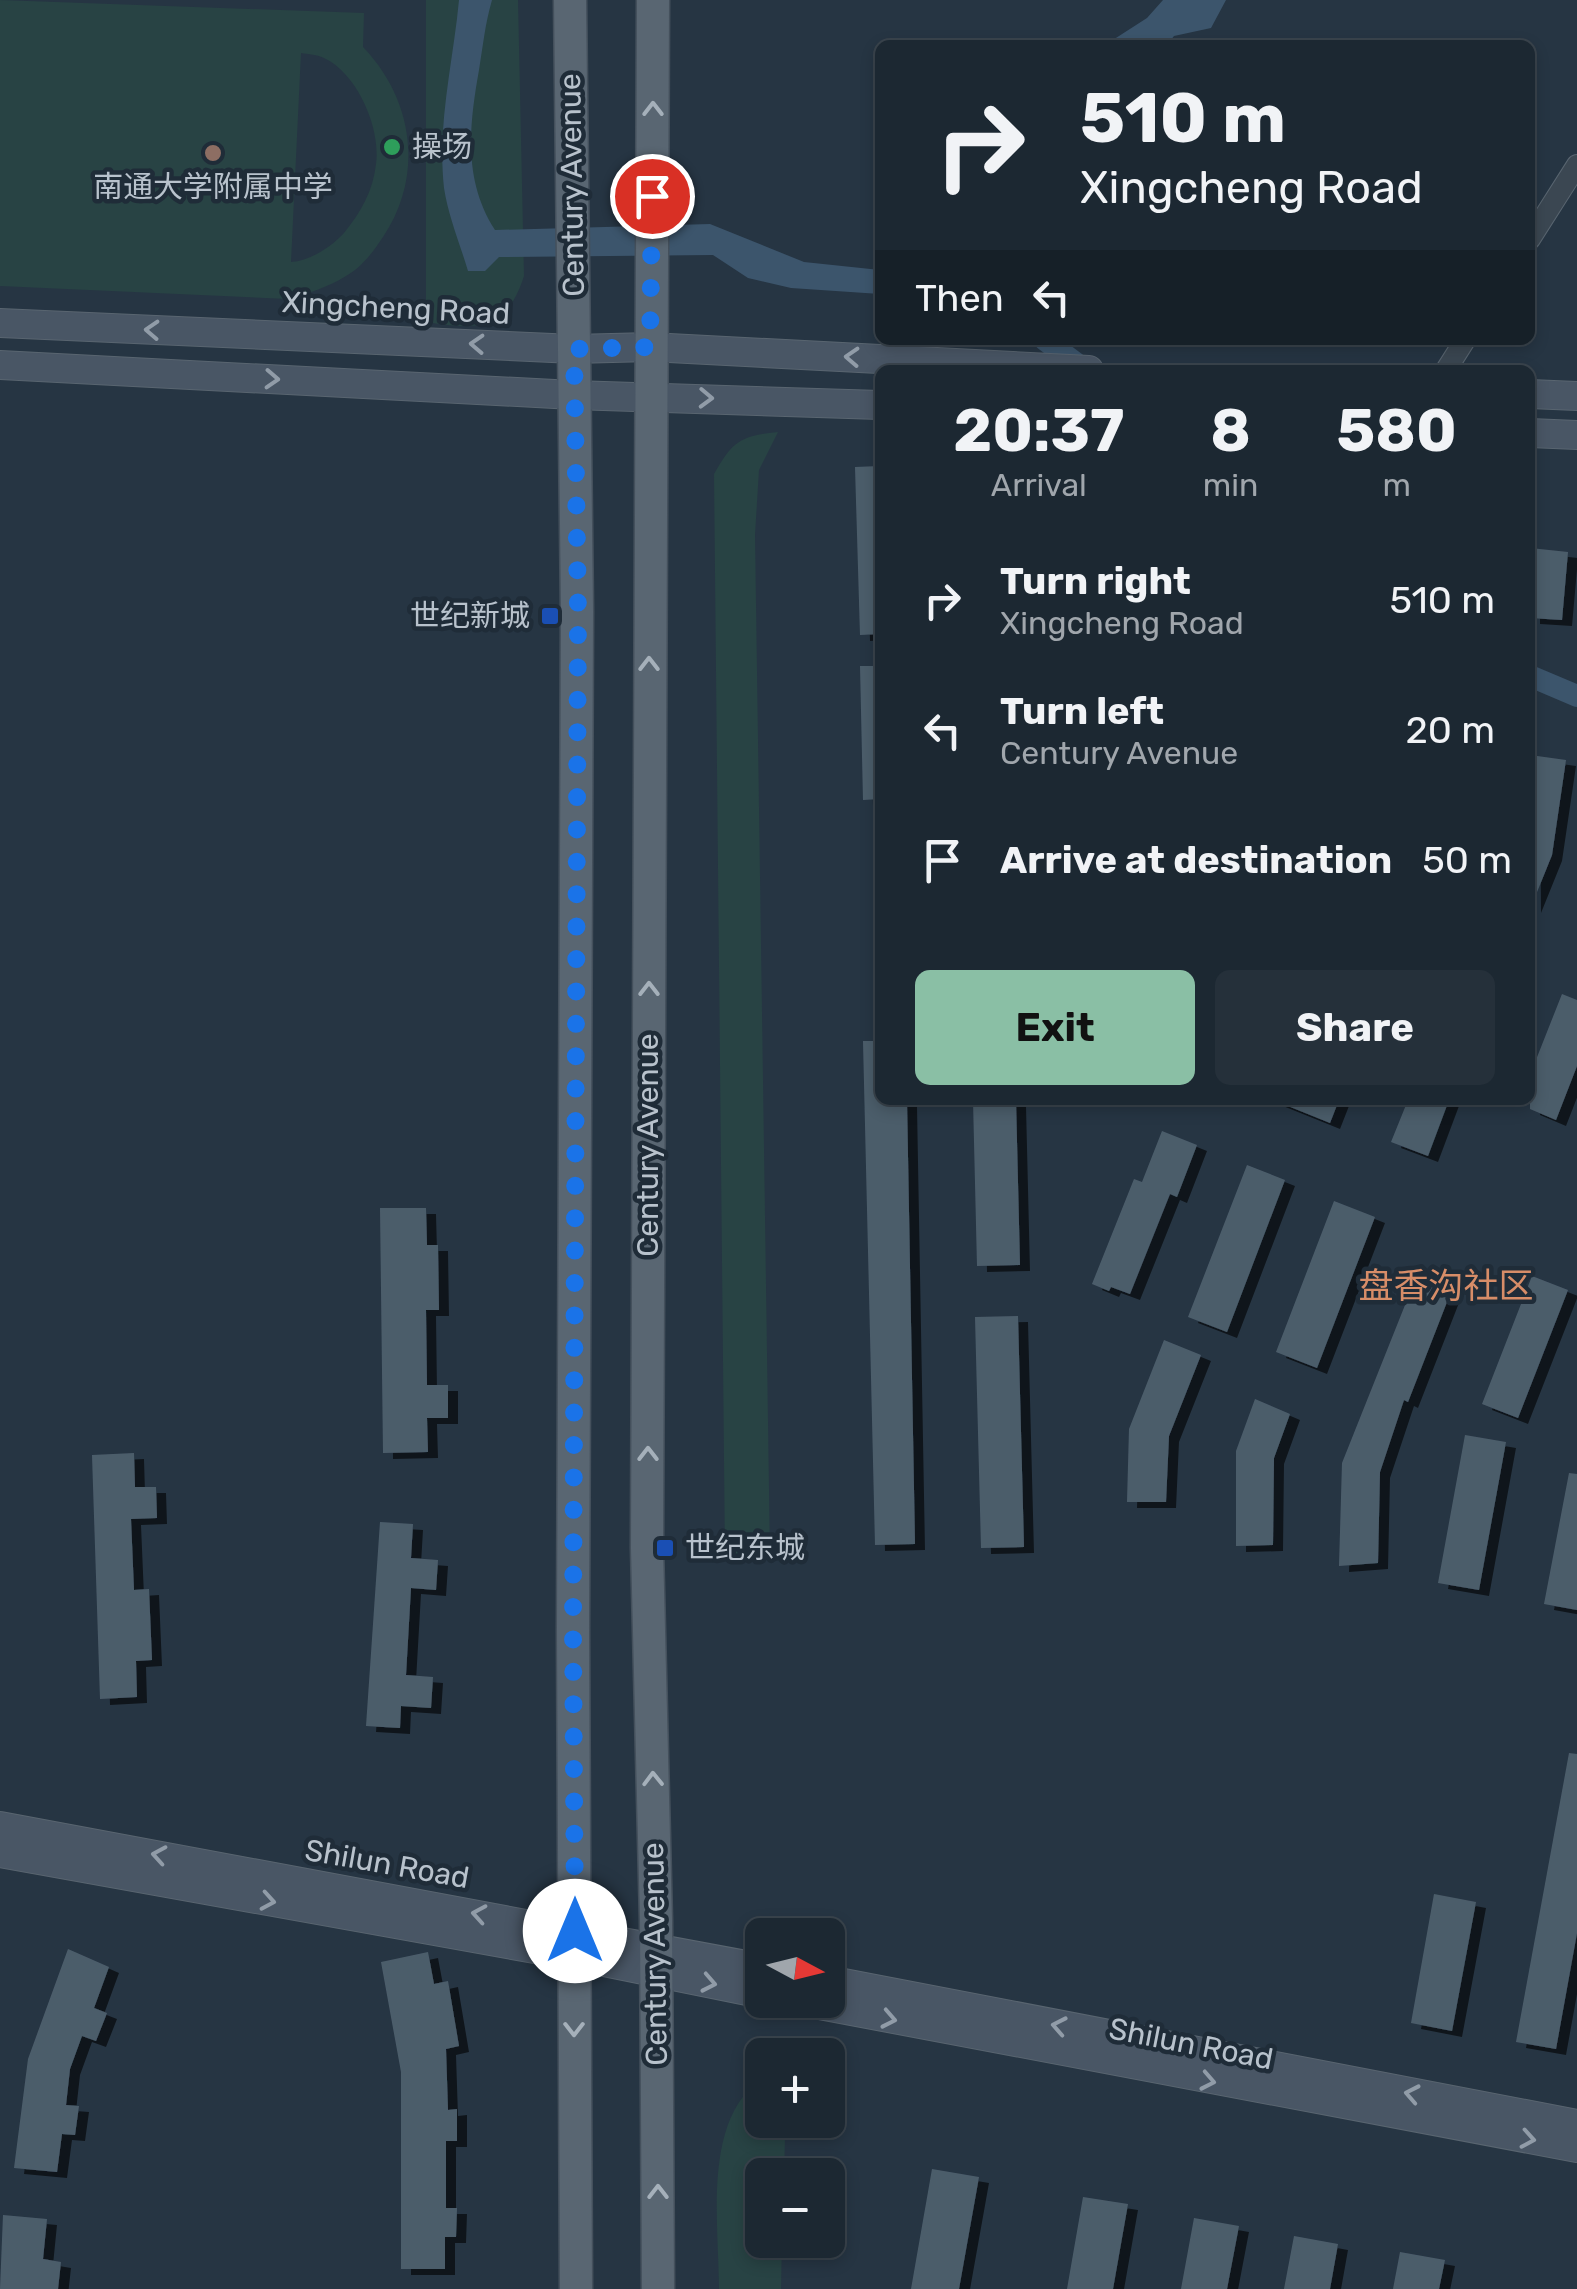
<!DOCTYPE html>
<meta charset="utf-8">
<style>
body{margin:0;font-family:Rubik,"Noto Sans SC",sans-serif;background:#25303a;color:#f1f3f6;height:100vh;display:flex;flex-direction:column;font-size:38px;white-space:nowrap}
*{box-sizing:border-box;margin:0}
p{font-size:32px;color:#a0a6ac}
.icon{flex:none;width:55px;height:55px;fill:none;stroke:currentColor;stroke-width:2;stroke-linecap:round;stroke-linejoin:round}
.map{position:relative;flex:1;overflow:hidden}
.details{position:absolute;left:875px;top:365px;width:660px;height:740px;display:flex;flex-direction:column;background:#1c2832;border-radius:15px;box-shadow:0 5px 15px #0003,0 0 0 2px #3a444d}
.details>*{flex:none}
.hud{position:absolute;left:875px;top:40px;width:660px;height:305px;border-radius:15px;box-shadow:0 5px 15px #0003,0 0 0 2px #3a444d;background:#1c2832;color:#f1f3f6;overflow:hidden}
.needle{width:65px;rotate:97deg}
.controls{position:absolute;left:745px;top:1918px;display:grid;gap:20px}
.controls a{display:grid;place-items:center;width:100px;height:100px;border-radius:15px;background:#1c2832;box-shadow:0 5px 15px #0003,0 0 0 2px #3a444d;font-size:50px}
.pin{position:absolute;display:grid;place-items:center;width:85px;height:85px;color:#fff;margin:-42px;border:5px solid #fff;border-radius:50%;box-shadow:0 2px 10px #0007}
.me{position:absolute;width:110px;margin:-55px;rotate:0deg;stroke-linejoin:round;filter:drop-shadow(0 0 8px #0008)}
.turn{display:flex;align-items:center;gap:35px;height:210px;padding:0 40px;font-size:45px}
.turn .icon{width:130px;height:130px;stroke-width:2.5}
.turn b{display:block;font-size:70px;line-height:85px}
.then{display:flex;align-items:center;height:95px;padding:0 40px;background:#0003;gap:20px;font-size:38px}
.eta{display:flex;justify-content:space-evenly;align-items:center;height:170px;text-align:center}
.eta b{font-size:60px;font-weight:700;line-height:70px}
.primary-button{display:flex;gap:20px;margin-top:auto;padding:20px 40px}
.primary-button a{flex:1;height:115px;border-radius:15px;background:#8abfa5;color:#111;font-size:40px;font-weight:700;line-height:115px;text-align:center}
.primary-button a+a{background:#25303a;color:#f1f3f6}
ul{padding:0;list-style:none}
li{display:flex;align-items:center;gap:30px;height:130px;padding:0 40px}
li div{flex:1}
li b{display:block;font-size:38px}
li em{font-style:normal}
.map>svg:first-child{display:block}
.green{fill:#284344;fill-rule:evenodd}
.water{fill:#3c556c}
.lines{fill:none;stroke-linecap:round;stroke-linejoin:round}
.canal{stroke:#3c556c;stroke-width:22}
.building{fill:#4c5d6b;filter:url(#shadow)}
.street-casing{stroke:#596570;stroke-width:22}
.secondary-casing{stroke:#596570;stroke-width:30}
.primary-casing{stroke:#44505c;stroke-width:35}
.street{stroke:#3b4752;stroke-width:20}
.secondary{stroke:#495665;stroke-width:28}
.primary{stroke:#596672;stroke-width:32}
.oneway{stroke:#a5b0ba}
.oneway2{stroke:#919ca8}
.route{stroke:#1a73e8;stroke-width:18;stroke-dasharray:0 32.4}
.leisure-dot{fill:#2e9e5b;stroke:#1f2c38;stroke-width:4}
.education-dot{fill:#8d6e63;stroke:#1f2c38;stroke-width:4}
.transit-dot{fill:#1a4fb4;stroke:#1f2c38;stroke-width:4}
.labels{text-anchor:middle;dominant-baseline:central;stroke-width:9;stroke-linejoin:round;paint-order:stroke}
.poi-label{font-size:30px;fill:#b8c2cc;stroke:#1f2c38;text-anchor:start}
.street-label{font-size:30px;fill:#b8c2cc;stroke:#1f2c38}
.quarter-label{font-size:35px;fill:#d78d68;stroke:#1f2c38}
</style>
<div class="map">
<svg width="1577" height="2289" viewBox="0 0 1577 2289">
<defs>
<filter id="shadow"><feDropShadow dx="10" dy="6" stdDeviation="0" flood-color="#0009"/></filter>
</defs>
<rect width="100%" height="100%" fill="#263543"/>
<path class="green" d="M0,0L364,13L363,47C414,100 424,176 383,237C373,252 362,267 346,276C328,287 309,293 289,299L0,286ZM301,53C308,54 318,55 324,58C358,74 381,129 376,164C373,191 361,212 344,233C331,247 310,261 291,262Z
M426,0H518L524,276C506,332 478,330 426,322Z
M778,432L759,470L755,535L770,1557L725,1558L714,474C733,441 740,436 778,432Z
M762,2079V2120H801L785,2138L784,2175H762V2240H782L781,2289H719C719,2225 702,2119 762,2079Z"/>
<path class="water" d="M459,0H492C485,24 483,46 479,70C469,126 463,180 495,230L710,224L804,262L880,270V294L791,288L748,278L713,255L499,257L485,271H468C460,244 448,215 444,188C437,123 453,64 459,0Z
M1163,0H1226L1211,28L1174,36L1167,45H1105L1147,18Z"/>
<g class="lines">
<path class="canal" d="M1045,340L1085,370
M1530,676L1577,696"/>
</g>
<path class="building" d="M880,466V634L860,635L855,467Z
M1530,548L1568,552L1562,620L1530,618Z
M860,666H880V799L863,800Z
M1530,755L1566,760L1552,855L1531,907Z
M1562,994L1577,1000V1066L1556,1120L1530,1109V1075Z
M863,1041H880V1100H907L915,1544L875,1545Z
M973,1100H1016L1020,1265L977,1266Z
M1273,1100H1339L1330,1123Z
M1408,1100H1449L1428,1156L1391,1142Z
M1162,1131L1197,1145L1177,1197L1170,1194L1130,1294L1111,1287L1109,1291L1092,1284L1134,1179L1142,1182Z
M1247,1165L1285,1180L1227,1332L1188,1317Z
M1334,1201L1375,1217L1317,1368L1276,1352Z
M380,1208H426L427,1245H438L439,1310H426L427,1385H448V1418H427L428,1452L383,1453Z
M1419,1270L1454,1284L1408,1402L1404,1400L1380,1472L1378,1563L1339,1566L1342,1463Z
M1532,1276L1568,1290L1518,1418L1482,1404Z
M1018,1316L1024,1547L981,1548L975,1317Z
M1164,1340L1201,1355L1169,1436L1166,1502H1127L1129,1429Z
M1255,1399L1290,1414L1274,1458L1273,1545L1236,1546V1451Z
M1465,1435L1506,1442L1479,1590L1438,1583Z
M134,1453L135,1487H156L157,1518L131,1519L134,1590L149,1589L152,1660L136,1661L137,1697L100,1699L92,1455Z
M1569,1473L1577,1474V1610L1544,1604Z
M380,1522L413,1524L411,1558L438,1560L436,1590L411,1588L406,1675L433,1677L431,1708L401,1706L400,1728L366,1726Z
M1569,1753L1577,1754V1933L1556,2049L1516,2042Z
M1434,1894L1476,1902L1452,2031L1411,2023Z
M68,1949L109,1967L94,2008L107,2013L96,2041L82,2036L70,2069L66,2105L79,2106L75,2135L62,2134L57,2172L14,2168L28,2059Z
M428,1952L434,1984L448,1981L459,2046L446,2049L448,2110L457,2109V2141H446V2208H457L456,2237H445V2269H401V2072L381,1962Z
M932,2169L979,2177L959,2289H911Z
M1083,2197L1128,2204L1113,2289H1067Z
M3,2215L47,2219L43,2259L61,2262L58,2289H0Z
M1194,2218L1239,2226L1227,2289H1181Z
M1294,2236L1338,2244L1330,2289H1284Z
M1400,2252L1445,2260L1439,2289H1393Z"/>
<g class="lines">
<g class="street-casing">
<path id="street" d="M1530,239L1577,165
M1446,370L1465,340"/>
</g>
<g class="secondary-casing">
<path id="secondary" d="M0,323L574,349L650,347L1089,370
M0,365L573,395L880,405
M1530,394L1577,396
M1530,433L1577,435
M0,1826L762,1968
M0,1853L574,1956L762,1994
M828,1980L1577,2124
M793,2000L1577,2148"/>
</g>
<g class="primary-casing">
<path id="primary" d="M570,0L577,612L573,1629L576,2289
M653,0L647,1548L656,1921L658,2289"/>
</g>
<use href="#street" class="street"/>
<use href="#secondary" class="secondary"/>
<use href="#primary" class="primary"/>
</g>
<defs><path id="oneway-chevron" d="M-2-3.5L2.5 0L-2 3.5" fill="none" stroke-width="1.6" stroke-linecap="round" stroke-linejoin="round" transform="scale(2.5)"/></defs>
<g class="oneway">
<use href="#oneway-chevron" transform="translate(653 109) rotate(-90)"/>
<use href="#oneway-chevron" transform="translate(649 664) rotate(-90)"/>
<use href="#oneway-chevron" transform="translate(649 989) rotate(-90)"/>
<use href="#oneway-chevron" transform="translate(648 1454) rotate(-90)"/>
<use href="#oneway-chevron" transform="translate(653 1779) rotate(-91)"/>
<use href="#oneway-chevron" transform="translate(574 2029) rotate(90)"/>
<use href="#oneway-chevron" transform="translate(658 2192) rotate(-90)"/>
</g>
<g class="oneway2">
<use href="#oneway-chevron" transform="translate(152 330) rotate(-177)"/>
<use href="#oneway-chevron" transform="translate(477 344) rotate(-177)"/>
<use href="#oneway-chevron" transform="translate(852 357) rotate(-177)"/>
<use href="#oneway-chevron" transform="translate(272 379) rotate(3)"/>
<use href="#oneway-chevron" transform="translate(706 398) rotate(2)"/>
<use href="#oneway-chevron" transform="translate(159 1855) rotate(-170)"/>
<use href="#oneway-chevron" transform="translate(268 1901) rotate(10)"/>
<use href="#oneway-chevron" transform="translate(479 1914) rotate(-170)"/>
<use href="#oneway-chevron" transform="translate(709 1983) rotate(11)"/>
<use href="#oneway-chevron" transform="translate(889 2019) rotate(11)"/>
<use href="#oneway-chevron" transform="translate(1059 2026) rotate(-169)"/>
<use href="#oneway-chevron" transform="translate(1208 2081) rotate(11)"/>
<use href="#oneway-chevron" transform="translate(1412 2094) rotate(-169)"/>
<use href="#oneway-chevron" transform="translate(1528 2139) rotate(10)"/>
</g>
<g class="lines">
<path class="route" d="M575,1931L573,1630L578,612L574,349L650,347L652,196"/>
</g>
<circle class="leisure-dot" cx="392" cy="147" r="10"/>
<circle class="education-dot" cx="213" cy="153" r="10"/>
<g class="transit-dot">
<rect x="540" y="606" width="20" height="20" rx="5"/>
<rect x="655" y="1538" width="20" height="20" rx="5"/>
</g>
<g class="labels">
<g class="poi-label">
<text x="412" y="147">操场</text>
<text x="213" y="187" text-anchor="middle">南通大学附属中学</text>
<text x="530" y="616" text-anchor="end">世纪新城</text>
<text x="685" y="1548">世纪东城</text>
</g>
<g class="street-label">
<text transform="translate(572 185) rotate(-91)">Century Avenue</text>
<text transform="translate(396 308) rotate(3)">Xingcheng Road</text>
<text transform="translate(648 1145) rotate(-90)">Century Avenue</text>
<text transform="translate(387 1864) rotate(10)">Shilun Road</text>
<text transform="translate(655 1954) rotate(-91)">Century Avenue</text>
<text transform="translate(1191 2044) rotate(11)">Shilun Road</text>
</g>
<g class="quarter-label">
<text x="1446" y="1286">盘香沟社区</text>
</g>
</g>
</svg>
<div class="controls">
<a><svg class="needle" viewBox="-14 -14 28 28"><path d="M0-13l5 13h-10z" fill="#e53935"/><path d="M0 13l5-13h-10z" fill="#a0a6ac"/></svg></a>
<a>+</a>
<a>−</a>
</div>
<div class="pin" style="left:652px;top:196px;background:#d93025"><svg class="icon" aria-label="arrive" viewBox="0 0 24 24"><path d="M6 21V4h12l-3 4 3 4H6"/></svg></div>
<svg class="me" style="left:575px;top:1931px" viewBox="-20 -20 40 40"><circle r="19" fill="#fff"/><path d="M0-13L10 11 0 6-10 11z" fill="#1a73e8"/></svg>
<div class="hud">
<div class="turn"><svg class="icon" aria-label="right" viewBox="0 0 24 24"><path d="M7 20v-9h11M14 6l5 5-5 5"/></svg><div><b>510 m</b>Xingcheng Road</div></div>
<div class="then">Then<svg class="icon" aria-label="left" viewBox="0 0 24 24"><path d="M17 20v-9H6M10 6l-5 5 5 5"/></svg></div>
</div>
<section class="details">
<div class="eta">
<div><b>20:37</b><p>Arrival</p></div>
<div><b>8</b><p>min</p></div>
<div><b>580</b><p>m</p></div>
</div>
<ul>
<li><svg class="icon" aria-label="right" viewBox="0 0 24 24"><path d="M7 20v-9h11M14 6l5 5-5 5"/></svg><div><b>Turn right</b><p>Xingcheng Road</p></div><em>510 m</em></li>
<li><svg class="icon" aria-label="left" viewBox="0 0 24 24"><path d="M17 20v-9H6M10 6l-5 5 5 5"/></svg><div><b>Turn left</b><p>Century Avenue</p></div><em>20 m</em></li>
<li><svg class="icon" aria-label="arrive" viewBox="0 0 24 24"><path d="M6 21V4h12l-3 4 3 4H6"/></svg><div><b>Arrive at destination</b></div><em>50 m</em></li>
</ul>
<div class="primary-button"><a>Exit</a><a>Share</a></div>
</section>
</div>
